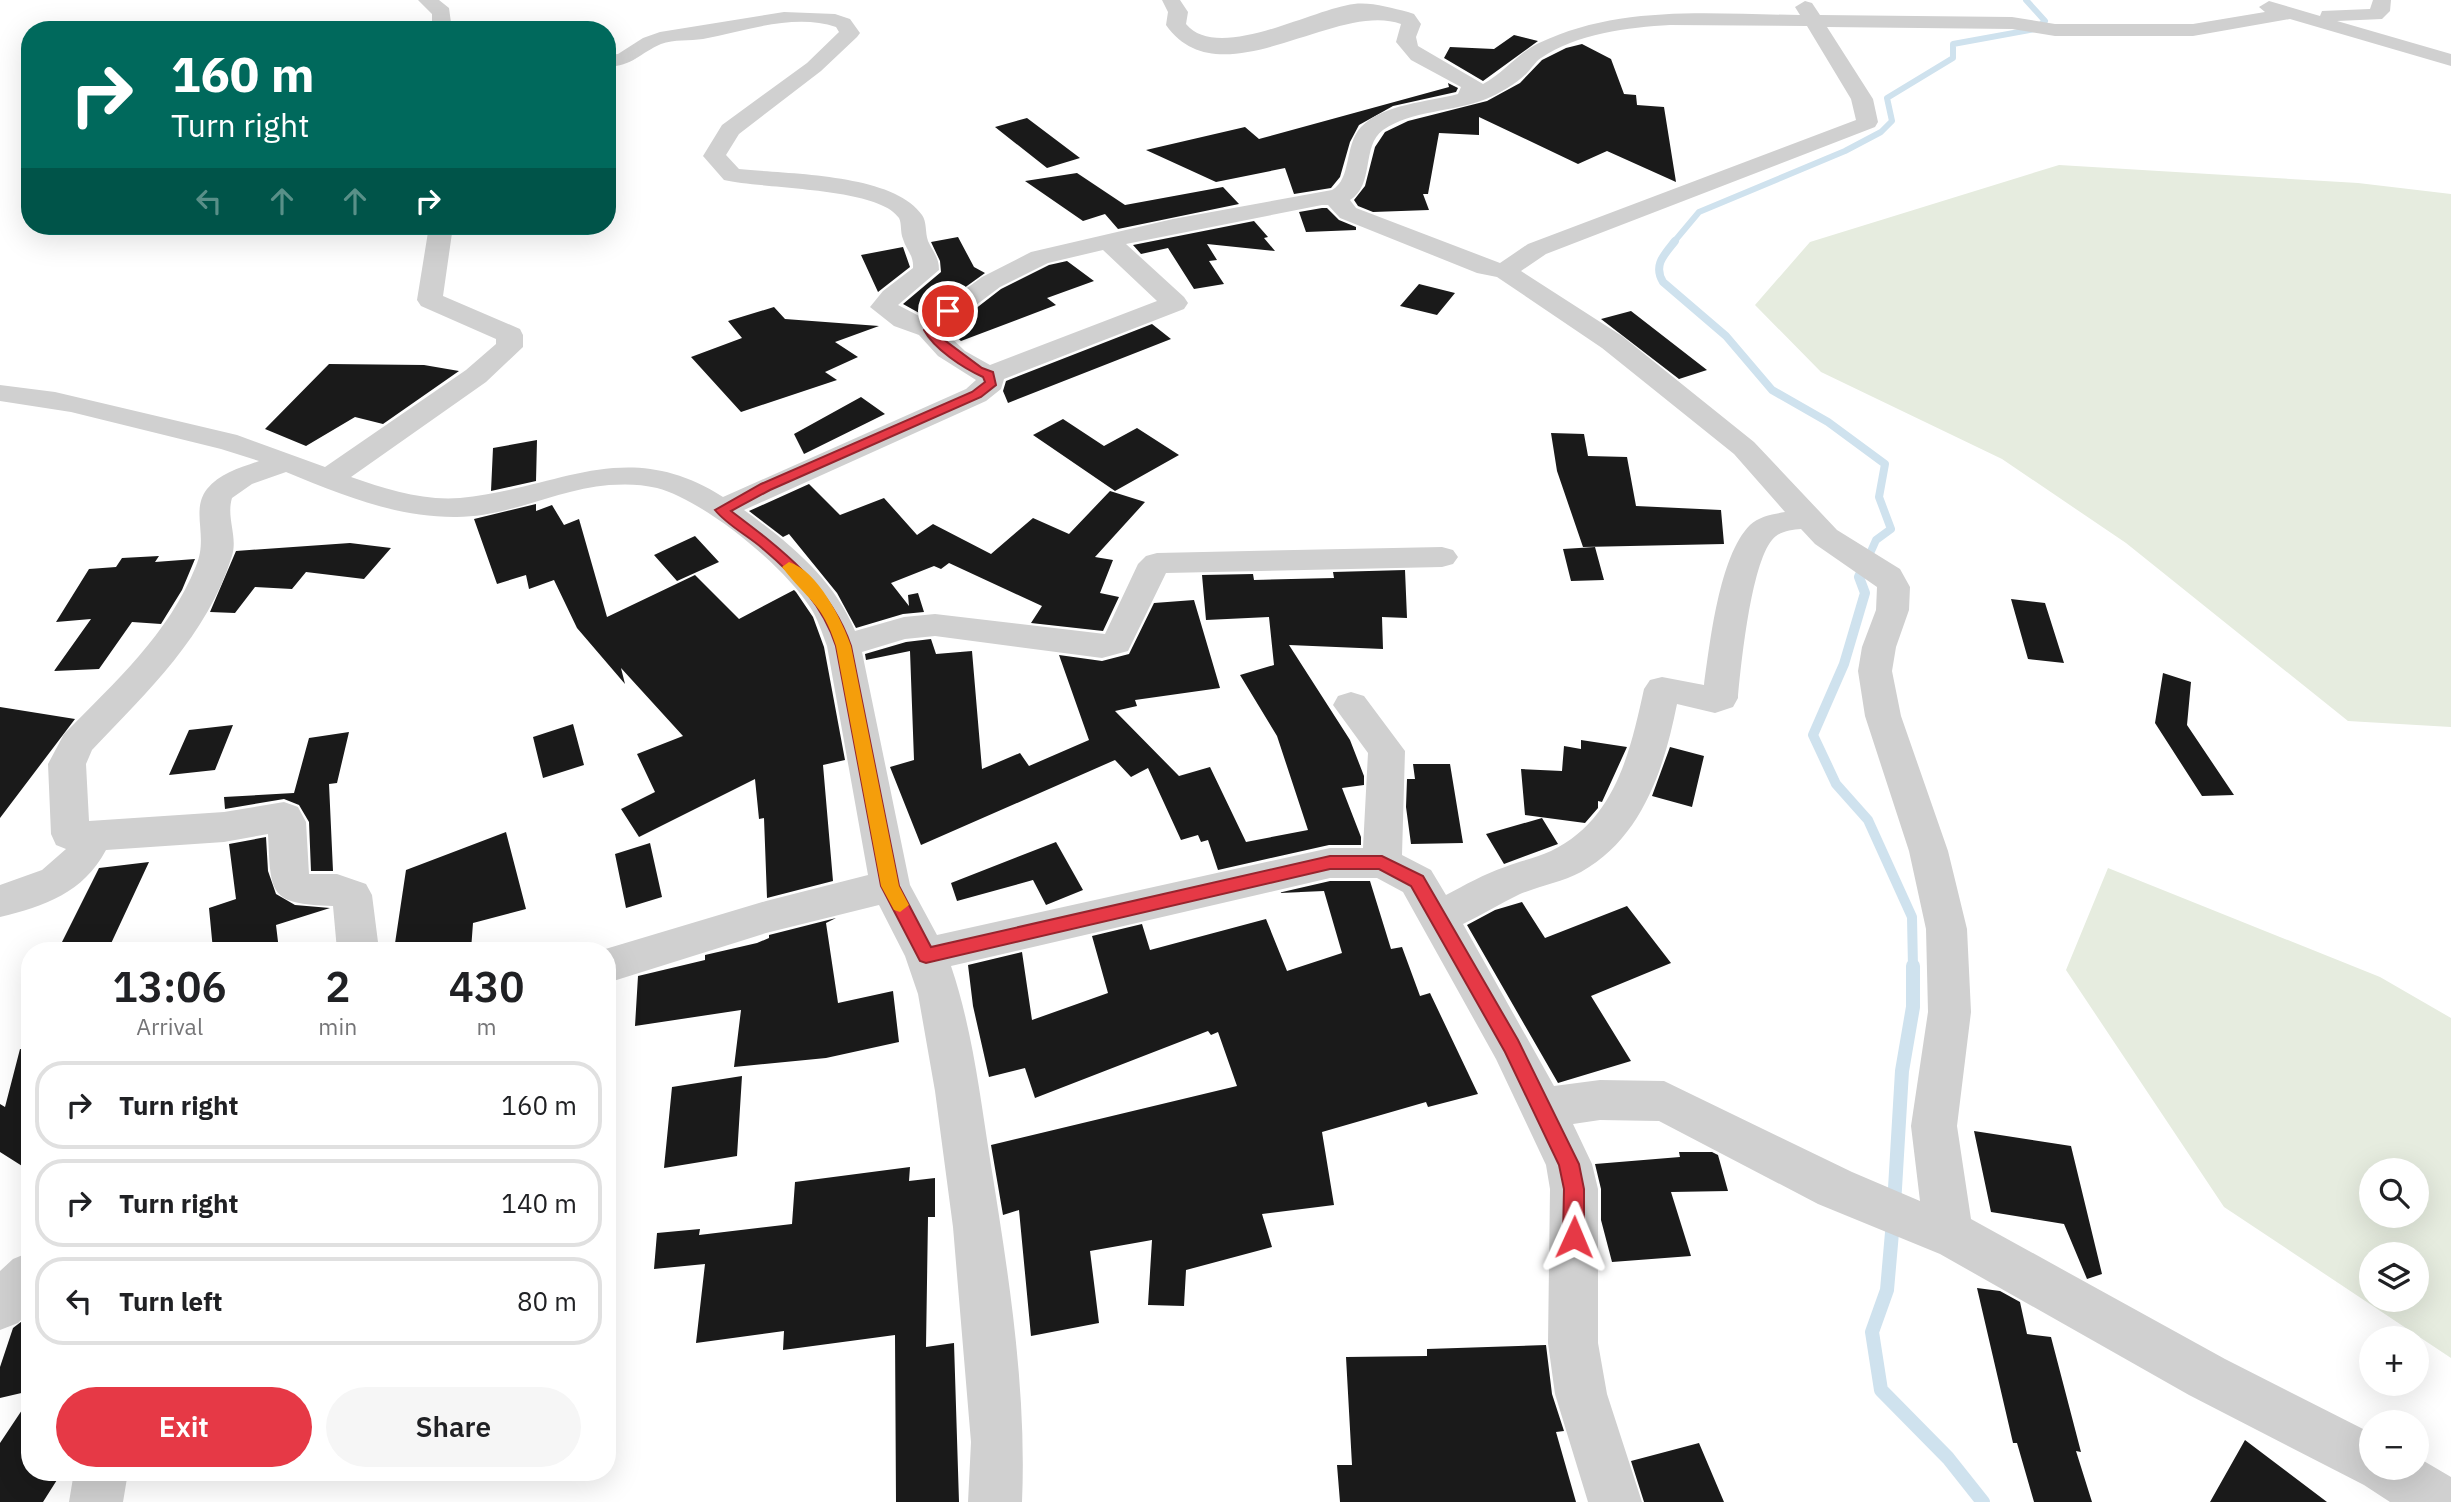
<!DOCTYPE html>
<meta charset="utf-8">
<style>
body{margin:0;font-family:"IBM Plex Sans",sans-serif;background:#f6f6f6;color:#202124;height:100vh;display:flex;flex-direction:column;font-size:26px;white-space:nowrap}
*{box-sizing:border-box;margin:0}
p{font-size:23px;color:#757577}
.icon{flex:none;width:38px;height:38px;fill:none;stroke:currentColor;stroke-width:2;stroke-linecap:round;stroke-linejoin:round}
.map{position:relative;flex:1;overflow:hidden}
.drawer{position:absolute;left:21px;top:942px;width:595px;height:539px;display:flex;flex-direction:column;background:#fff;border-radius:28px;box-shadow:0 7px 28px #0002}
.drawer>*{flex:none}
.hud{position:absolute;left:21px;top:21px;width:595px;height:214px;border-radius:28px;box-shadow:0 7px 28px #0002;background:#00695c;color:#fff;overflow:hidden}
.fabs{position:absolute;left:2359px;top:1158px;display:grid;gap:14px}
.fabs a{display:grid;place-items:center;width:70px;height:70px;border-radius:50%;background:#fff;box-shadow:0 7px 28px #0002;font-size:35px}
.pin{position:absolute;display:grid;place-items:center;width:60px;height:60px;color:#fff;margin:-30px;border:4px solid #fff;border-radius:50%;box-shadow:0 2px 7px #0007}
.me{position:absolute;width:77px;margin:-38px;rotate:1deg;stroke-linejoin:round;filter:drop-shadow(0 0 5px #0008)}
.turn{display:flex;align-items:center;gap:24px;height:147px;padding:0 35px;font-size:32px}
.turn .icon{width:91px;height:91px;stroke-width:2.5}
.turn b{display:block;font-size:49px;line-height:60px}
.lanes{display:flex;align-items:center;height:66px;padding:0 35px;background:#0003;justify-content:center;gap:35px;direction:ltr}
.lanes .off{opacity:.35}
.eta{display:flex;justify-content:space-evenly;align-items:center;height:119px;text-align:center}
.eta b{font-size:42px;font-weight:600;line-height:49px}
.action{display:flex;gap:14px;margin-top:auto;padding:14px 35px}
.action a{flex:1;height:80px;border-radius:42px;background:#e63946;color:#fff;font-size:28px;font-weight:600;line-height:80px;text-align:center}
.action a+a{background:#f6f6f6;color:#202124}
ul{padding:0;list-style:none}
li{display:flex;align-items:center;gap:21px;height:88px;margin:0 14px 10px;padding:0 21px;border:4px solid #e0e0e0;border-radius:28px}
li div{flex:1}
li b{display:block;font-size:26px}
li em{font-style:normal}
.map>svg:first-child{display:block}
.green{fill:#e6ecdf;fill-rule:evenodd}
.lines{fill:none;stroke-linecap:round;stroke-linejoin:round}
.stream-far3{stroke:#cfe2ee;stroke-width:6}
.stream-far2{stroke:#cfe2ee;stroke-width:8}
.stream-far1{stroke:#cfe2ee;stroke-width:10}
.stream{stroke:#cfe2ee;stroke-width:14}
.building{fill:#1a1a1a}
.minor{fill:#d0d0d0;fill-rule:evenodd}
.route{fill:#e63946;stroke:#96252e;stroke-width:2}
.slow{fill:#f59e0b}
</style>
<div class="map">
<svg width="2451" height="1502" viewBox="0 0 2451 1502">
<rect width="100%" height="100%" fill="#fff"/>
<path class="green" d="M2059,165L2358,183L2451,194V727L2348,721L2126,543L2002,459L1821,372L1755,305L1810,242Z
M2108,868L2380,977L2451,1018V1358L2224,1207L2066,970ZM2371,1171H2417V1216H2371ZM2371,1255H2417V1300H2371Z"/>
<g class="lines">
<path class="stream-far3" d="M1673,243L1699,212L1845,151L1881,132L1892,121L1887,98L1953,58V44L2035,29L2045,21L2026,0"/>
<path class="stream-far2" d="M1675,241C1664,255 1653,265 1663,282L1726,336L1772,390L1828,422L1885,464L1879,497L1891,529L1876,540L1868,558"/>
<path class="stream-far1" d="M1869,556L1859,577L1865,593L1844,664L1813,735L1836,784L1868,820L1912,917L1913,968"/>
<path class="stream" d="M1894,1205L1902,1071L1913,1007V966
M1893,1221L1887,1290L1872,1332L1881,1390L1948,1458L1983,1502"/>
</g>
<path class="building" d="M1514,35L1538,41L1483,81L1444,58L1450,47L1494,49Z
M1582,44L1611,59L1624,94L1636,95L1637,105L1664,107L1676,182L1607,151L1578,164L1479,117V135L1439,133L1428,194H1423L1429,210L1373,212L1358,206L1354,200L1365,186L1375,147L1385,132L1408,121L1487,101L1520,83L1542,60L1566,48Z
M1448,83L1458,88L1456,92L1393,106L1359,125L1350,142L1340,177L1331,188L1294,194L1285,168L1216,182L1146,150L1245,127L1259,139L1449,87Z
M1027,118L1080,158L1047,168L995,127Z
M1077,173L1125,205L1223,187L1239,204L1118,229L1105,214L1083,221L1025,181Z
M1322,208H1327L1339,220L1356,227V230L1306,232L1299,212Z
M1254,221L1268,237L1264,238L1275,251L1207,244L1217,260L1209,261L1224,284L1194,289L1168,248L1141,254L1133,245Z
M958,237L974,267L985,273L928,314H921L903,304L941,272L940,261L931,242Z
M903,247L910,267L878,292L861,255Z
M1067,261L1094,281L1047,298L1056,305L961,341L948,330L1001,289L1049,265Z
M1419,284L1455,293L1437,315L1400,306Z
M774,307L785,319L879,326L835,342L858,357L825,372L837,380L741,412L691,357L742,338L728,321Z
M1631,311L1707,370L1679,379L1601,319Z
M1152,324L1171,339L1008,403L1003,391L1006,381Z
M329,364L424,365L459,371L383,424L355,417L306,446L265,429Z
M861,397L885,414L804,454L794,434Z
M1063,419L1104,446L1137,428L1179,455L1115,491L1033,435Z
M1551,433L1584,434L1588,456L1627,457L1636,506L1721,510L1724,544L1583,547L1557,471Z
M537,440L536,481L491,491L493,448Z
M809,484L840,515L884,498L917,535L933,524L991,554L1033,518L1069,534L1110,491L1145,502L1095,557L1113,560L1100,593L1119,597L1103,631L1031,623L1042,606L949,563L941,569L934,566L891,583L909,606L908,595L918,593L924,612L903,614L856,628L837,593L789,534L783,537L749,511Z
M536,504V511L552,505L564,525L579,519L607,617L695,575L739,619L794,590L796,592L813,617L824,647L845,760L823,765L833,881L767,898L764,818L759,819L755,779L639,837L621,809L655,792L637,754L683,736L621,668L625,684L577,628L554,580L529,589L526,575L497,584L474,519Z
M695,536L719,562L677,581L654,555Z
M350,543L391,548L364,579L306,572L292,589L255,587L235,613L210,612L236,551Z
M1595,547L1604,580L1571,581L1563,549Z
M159,556L155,562L195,559L182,590L161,624L132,622L99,669L54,671L91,619L56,622L89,569L116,567L122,558Z
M1405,570L1407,618L1382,617L1383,649L1289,645L1350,740L1364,776V785L1342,788L1361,837V845H1329L1218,870L1208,840L1201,842L1198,835L1181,840L1148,768L1131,777L1115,760L921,845L890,767L914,760L910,651L866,660L865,654L906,642L931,639L936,654L972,651L982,769L1020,753L1029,766L1089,740L1059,655L1102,661L1129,654L1154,603L1194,600L1220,688L1135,700L1137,706L1115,711L1179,776L1210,767L1246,842L1308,830L1277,736L1240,675L1274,665L1269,617L1206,620L1202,575L1253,574L1254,580L1334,578L1333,572Z
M2011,599L2045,603L2064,663L2028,659Z
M2163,673L2191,682L2187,725L2234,795L2202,796L2155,723Z
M0,707L75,719L0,818Z
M573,724L584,765L543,778L533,737Z
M233,725L215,770L169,775L189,730Z
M349,732L337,783L329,784L333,871H311L309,822L299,805L284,799L225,809L224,797L294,793L309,738Z
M1581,740L1627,747L1602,802L1598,801V808L1585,823L1525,815L1521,769L1562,771L1564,746L1581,749Z
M1670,747L1704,756L1692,807L1652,796Z
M1413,764H1450L1463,843L1411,844L1406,807L1407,779H1415Z
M1542,818L1558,844L1504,864L1486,834Z
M506,832L526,909L473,923L471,950H394L406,870Z
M266,837L268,871L276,894L295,905L330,908L276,925L279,950H213L209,908L236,899L229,844Z
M1056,842L1083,890L1046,905L1033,880L957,901L951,883Z
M650,843L662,897L626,908L615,854Z
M149,862L108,950H58L99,868Z
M1330,881H1370L1391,949L1402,947L1420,996L1430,993L1478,1094L1428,1107L1426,1102L1322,1132L1334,1205L1262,1214L1272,1247L1186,1270L1184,1306L1148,1305L1152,1240L1090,1251L1099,1323L1031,1336L1019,1210L1003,1215L991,1145L1237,1086L1218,1032L1211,1035L1208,1031L1035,1098L1025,1068L989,1077L973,1006L968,965L1022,952L1032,1020L1108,993L1092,936L1142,924L1150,950L1266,919L1287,971L1342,953L1324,891L1278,893Z
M1522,902L1545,938L1627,906L1671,963L1591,996L1631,1061L1558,1083L1467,925L1495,910Z
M836,918L826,923L838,1003L893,991L899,1042L826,1058L734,1067L741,1010L635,1026L638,976L705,960V955L757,943L769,938V935Z
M20,1049L30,1050V1171L0,1152V1104L5,1107Z
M742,1076L737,1156L664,1168L672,1087Z
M1974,1131L2071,1146L2102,1274L2087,1279L2064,1224L1991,1212Z
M1679,1152H1712L1718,1155L1728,1191L1671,1192L1691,1256L1612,1262L1601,1220V1189L1595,1164L1680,1157Z
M910,1167L909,1181L935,1178V1217H928L926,1347L954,1343L959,1502H896L895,1335L783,1350L784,1331L696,1343L705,1264L654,1269L657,1233L700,1229L699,1235L792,1224L795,1182Z
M1977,1288L2000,1291L2020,1302L2027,1334L2051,1337L2081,1452L2076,1451L2092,1502H2034L2017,1443H2013Z
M30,1315V1391L0,1398V1367L13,1328Z
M1546,1345L1552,1394L1564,1431L1556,1432L1576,1502H1340L1337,1465H1352L1346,1357L1427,1356V1349Z
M30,1398V1472H62L43,1502H0V1443Z
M2245,1440L2327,1502H2210Z
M1699,1443L1724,1502H1644L1631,1461Z"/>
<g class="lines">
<path class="minor" d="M418,0H439L449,8L452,30H432V14Z
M1162,0H1180L1188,12L1186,24C1218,63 1312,9 1354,4C1372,2 1391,8 1408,12L1414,14L1421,24L1416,37L1418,46L1483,84C1504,73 1518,53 1539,43C1620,4 1713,14 1800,15L1795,7L1805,1L1812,3L1820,15L2012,17L2055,24H2193L2265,12L2259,7L2269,1L2320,16L2322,11L2370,9L2373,0H2391L2390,11L2382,19L2337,21L2451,54V66L2290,19L2193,36H2055L2012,29L1827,27L1873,99L1878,122L1875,127L1546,254L1521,271L1622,336L1754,442L1837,530L1900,569L1910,587L1909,610L1896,647L1892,671L1901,716L1948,851L1967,929L1971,1012L1957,1126L1971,1219L2225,1359L2371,1433V1468H2417V1457L2451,1477V1502H2390L2364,1485L2189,1395L1940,1254L1818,1204L1659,1121L1600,1120L1573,1124L1592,1164L1598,1189V1343L1607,1394L1642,1502H1588L1555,1394L1548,1343L1550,1189L1546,1165L1496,1059L1403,892L1377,878H1330L951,966C972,1028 980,1095 990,1159C1008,1271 1027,1388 1022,1502H968L971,1442L953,1227L935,1091L918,994L905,956L879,905L766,933L607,983V950H602L766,901L868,875L827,646C822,633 818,619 810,607C783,565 705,501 657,488C641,484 625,484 609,485C557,489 507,518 454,517C394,517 340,494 286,472L252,484L232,498C226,518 238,536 232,556C207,636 148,691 92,750L86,764L89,821L224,812L284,802L298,807L306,822L309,874H337L366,884L372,895L379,950H337L333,906C268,904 271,894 268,834L224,842L106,850C83,893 45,906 0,917V885L42,870L66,849L56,845L51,834L48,764L64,734C116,681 168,635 196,566C209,536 190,511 207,489C220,473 240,468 259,461L221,449L71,412L0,401V385L55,392L237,435L325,467L466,370L496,344V339L421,306L417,300L429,226H453L443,296L520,329L523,335V347L486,382L351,477C386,489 422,501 460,498C559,489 625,435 723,497L966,389L976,380L938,356L919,335L894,326L870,307L883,291L913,268C914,255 906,250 903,239C900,232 902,224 899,218C879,187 762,189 724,180L703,156L722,125L807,63L839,32L836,27C794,13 745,31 703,39C690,41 674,39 661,44C640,53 633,66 607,67V55L618,54L643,38L660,32L784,12L835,14L850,19L860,33L857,37L821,71L739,134L726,155L739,169C786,174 894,173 922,215C927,222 925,232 928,241C933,252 939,257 939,270L898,305L925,319L982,277L1031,252L1173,219L1332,190C1352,179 1344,145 1361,127C1383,104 1428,102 1458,94L1461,87L1411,60L1396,42L1401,24C1336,0 1220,102 1166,25L1168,12ZM1670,25L1807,26L1851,99L1856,120L1528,244L1500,263L1356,208L1350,200C1375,185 1361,146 1383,130C1412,110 1454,112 1486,99C1500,93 1516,84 1527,73C1532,68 1535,62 1541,58C1576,34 1629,27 1670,25ZM1322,205H1328L1340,218L1477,273L1497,277L1602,348L1734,454L1785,512C1774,514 1759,516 1750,525C1719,556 1710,643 1704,685L1662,677L1650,680L1644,689C1630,753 1615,820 1551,851C1536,858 1520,861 1505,867C1484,874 1465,885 1446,895L1431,870L1402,855L1405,751L1364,696L1351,692L1338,696L1333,705L1368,753L1363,848H1330L937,935L910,885L862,652L905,639L935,636L1102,658L1128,651L1166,573L1442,567L1453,564L1458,557L1453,550L1442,547L1157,553L1146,556L1138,564L1105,634L935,614L904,617L855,631C834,579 788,542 744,510L986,401L1001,389L1004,379L1184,309L1188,303L1184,297L1126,244ZM1103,250L1157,301L990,365L965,351L943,330L1000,287L1048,263ZM1801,529L1815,544L1877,587L1876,610L1862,647L1858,671L1865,716L1909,851L1926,929L1928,1012L1911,1126L1920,1201L1852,1172L1664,1081L1600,1080L1554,1086L1463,924C1482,915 1501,903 1520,894C1540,886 1562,882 1581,872C1642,838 1664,769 1677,704L1715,713L1733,707L1738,698C1741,664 1751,565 1772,540C1779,531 1791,530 1801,529Z
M30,1252V1311L18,1323L0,1330V1271L13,1259Z
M74,1472H128L123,1502H69Z"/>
</g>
<path class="route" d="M944,309L954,311L936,330L939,336L982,368L993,372L996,385L981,397L770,490L731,511C780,548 831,586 851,646L899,886L931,947L1330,856H1382L1423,876L1518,1040L1579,1164L1584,1189V1237L1581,1244L1574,1247L1566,1244L1563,1237L1564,1189L1559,1165L1505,1052L1411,886L1379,869H1330L926,963L920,961L881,886L836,646C823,605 794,575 762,548C747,535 727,525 715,510L761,484L972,392L985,382L983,377C963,368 934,349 924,330Z"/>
<path class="slow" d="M789,562C818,571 842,620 851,646L899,886L909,905L900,912L894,910L881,886L836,646C822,602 807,600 782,567Z"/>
</svg>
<div class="fabs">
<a><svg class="icon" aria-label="search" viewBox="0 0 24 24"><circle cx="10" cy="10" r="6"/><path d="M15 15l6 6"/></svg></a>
<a><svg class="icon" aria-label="layers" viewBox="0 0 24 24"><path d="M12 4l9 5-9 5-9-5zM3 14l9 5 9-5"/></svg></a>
<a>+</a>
<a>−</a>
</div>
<div class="pin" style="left:948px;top:311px;background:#d93025"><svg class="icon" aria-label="arrive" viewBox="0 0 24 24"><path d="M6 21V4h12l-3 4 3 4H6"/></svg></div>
<svg class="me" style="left:1574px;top:1237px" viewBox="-20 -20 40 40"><path d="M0-17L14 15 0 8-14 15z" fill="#e63946" stroke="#fff" stroke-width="4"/></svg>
<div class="hud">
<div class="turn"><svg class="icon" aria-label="right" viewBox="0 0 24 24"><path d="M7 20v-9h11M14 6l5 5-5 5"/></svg><div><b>160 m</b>Turn right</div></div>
<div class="lanes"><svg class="icon off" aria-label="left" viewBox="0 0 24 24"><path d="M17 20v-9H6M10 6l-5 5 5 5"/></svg><svg class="icon off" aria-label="ahead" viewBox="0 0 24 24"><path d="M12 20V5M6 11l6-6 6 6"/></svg><svg class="icon off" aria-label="ahead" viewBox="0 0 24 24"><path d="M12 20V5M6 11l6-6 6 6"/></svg><svg class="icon" aria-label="right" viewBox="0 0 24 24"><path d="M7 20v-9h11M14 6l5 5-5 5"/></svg></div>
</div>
<section class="drawer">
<div class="eta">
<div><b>13:06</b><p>Arrival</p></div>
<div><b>2</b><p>min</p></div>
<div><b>430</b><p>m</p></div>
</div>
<ul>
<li><svg class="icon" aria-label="right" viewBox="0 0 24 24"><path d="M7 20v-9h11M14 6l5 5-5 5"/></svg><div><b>Turn right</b></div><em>160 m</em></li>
<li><svg class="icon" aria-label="right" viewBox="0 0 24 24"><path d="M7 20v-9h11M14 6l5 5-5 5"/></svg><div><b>Turn right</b></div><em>140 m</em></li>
<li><svg class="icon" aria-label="left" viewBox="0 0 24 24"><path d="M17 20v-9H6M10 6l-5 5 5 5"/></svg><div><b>Turn left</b></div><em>80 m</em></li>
</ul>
<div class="action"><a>Exit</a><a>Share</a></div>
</section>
</div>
